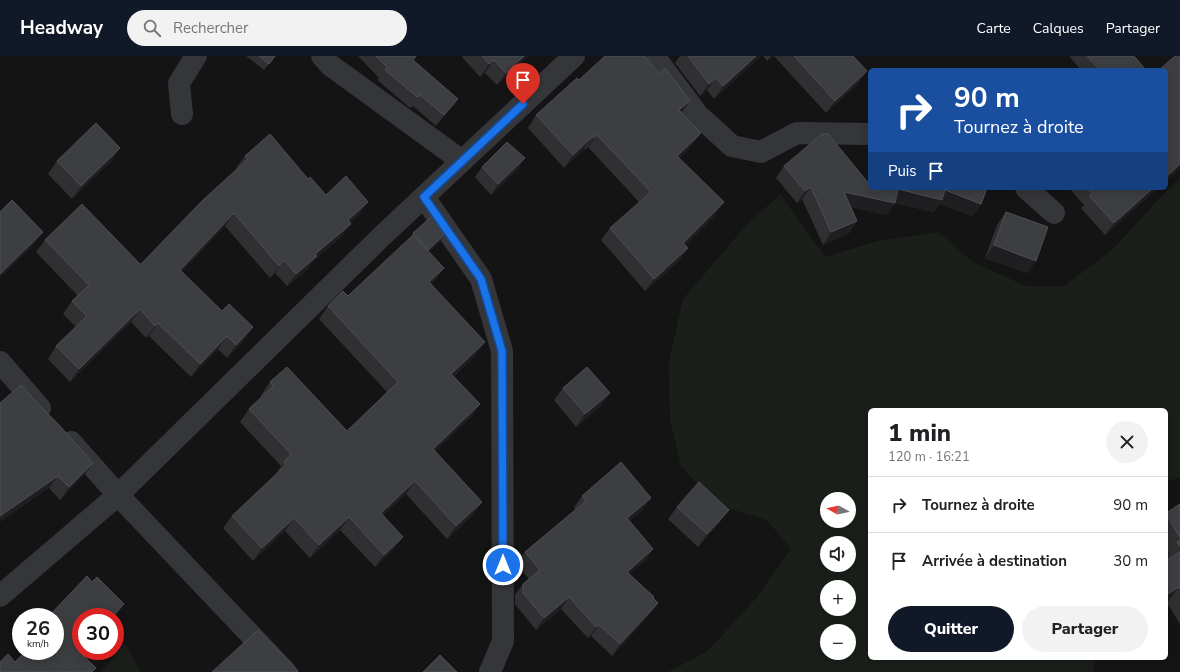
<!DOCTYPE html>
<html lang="fr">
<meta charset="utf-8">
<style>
body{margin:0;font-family:"Nunito Sans",sans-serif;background:#f2f2f2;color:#202124;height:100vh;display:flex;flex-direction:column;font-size:15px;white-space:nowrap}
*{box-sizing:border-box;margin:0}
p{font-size:13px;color:#757577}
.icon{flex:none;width:22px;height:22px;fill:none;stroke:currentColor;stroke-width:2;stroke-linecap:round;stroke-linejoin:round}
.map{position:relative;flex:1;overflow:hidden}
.drawer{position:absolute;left:868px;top:352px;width:300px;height:252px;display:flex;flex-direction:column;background:#fff;border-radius:6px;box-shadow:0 2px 10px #0003}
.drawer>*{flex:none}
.banner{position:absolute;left:868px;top:12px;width:300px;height:122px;border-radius:6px;box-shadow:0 2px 10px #0003;background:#1a4fa0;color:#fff;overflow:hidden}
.needle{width:26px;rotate:278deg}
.fabs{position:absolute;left:820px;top:436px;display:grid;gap:8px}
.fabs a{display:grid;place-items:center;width:36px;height:36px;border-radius:50%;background:#fff;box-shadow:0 2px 10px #0003;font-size:20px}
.speed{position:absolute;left:12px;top:552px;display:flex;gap:8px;font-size:20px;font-weight:700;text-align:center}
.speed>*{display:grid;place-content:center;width:52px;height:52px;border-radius:50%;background:#fff;box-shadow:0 2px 10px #0003;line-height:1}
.speed small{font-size:10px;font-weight:400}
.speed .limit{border:6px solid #d22;background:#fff;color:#111}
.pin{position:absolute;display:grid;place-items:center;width:34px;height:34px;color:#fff;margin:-41px -17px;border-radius:50% 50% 50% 0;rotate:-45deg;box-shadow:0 0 4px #0007}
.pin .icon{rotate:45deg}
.me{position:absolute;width:44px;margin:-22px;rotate:0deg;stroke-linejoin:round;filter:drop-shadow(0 0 3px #0008)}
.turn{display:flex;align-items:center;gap:14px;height:84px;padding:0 20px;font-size:18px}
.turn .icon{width:52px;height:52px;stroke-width:2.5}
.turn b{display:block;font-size:28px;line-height:34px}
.then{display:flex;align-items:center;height:38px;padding:0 20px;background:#0003;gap:8px;font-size:15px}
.round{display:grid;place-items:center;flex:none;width:42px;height:42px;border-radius:21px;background:#f2f2f2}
.head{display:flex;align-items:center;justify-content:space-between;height:68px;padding:0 20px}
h1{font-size:24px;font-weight:800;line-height:30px}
.action{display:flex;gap:8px;margin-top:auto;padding:8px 20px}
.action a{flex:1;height:46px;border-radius:24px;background:#111827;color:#fff;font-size:16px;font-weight:800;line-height:46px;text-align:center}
.action a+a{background:#f2f2f2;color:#202124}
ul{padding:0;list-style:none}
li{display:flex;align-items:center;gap:12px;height:56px;padding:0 20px;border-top:1px solid #e0e0e0}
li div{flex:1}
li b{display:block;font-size:15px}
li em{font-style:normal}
header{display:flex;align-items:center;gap:24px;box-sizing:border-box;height:56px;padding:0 20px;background:#111827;color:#fff}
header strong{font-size:19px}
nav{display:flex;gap:22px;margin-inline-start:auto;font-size:14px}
.search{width:280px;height:36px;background:#f2f2f2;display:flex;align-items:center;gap:10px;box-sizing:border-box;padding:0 14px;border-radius:22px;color:#757577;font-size:15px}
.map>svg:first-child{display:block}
.green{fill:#1a1f1a;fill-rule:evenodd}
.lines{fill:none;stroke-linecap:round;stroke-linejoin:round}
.minor{stroke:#35363a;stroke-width:22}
.wall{fill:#303033}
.shaded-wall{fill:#1f1f21}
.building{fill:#3d3e41;stroke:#4d4f53}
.route-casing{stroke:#114b97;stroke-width:10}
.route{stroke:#1a73e8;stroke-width:7}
</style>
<header>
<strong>Headway</strong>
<div class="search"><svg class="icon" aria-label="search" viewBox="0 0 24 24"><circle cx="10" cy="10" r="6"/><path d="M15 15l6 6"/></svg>Rechercher</div>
<nav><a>Carte</a><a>Calques</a><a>Partager</a></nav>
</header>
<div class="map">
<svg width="1180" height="616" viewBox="0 0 1180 616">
<rect width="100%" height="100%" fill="#141415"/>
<path class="green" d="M1180,123V422L1166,425V354H870V602H1096L1093,616H668L708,595L756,542L791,493L767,464L717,449L681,410L670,364L669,305L683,243L742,174L780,138L825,201L878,185L938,176L973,206L1026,230H1064L1113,193L1170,131ZM827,443H849V465H827ZM827,487H849V509H827ZM827,531H849V553H827ZM827,575H849V597H827Z
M125,587L141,616H101Z"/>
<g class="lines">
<path class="minor" d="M322,0L330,9L462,105
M654,0L698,59L732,90L761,96L797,77L870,78
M182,58L179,27L196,0
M1026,132L1054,157
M424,141L481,223L502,295L503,585L490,616
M0,306L40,352
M71,386L118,439L286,616
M0,540L118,439L382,180L574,0"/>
</g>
<path class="wall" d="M246,0H276L264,14Z
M358,0H416L414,4L450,53L436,70L413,50L410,52L409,51L377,24L379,22Z
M463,0H528L497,29L485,17L480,21L462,1Z
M680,0H761L714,43L707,34L700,40L675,7Z
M763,0H773L767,5Z
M774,0H853L867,15L858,28L826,57Z
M1069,0H1134L1146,14H1081Z
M659,17L690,45L682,56L701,77L692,89L679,102L715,159L685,189L688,192L679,205L645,235L601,184L610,172L639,146L588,91L585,94L584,93L564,112L528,72L536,59L579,24Z
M120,92L111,105L72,143L48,118L57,105Z
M245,100L308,123L326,139L359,159L350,167L342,180L313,205L308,213L287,230L275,217L270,222L225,170L182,215L244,284L227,302L218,293L191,321L149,280L146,282L131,266L70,326L48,303L56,290L76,271L63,258L72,245L78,240L36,196L45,184L141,208L237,113L236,112Z
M525,102L518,113L491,139L475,121L482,111Z
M784,110L870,129V128V132H987L981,148L972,160L940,148L933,156L895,147L887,159L851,151L857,165L849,177L823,189L802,143L797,147L776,122Z
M1069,132H1158L1105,179L1081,152L1084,149Z
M1006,156L1036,205L1027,217L985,202L997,169Z
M413,177L440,185L429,196L444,212L435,224L431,228L476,299L454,320L480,348L471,361L435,395L482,446L473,459L447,483L406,438L383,459L394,493L375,511L340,474L310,502L285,475L253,505L223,472L232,460L275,419L281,410L240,366L249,353L262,341L261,339L270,326L347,375L387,336L319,263L328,250L348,240L411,181Z
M563,332L601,350L576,371L554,344Z
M40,350L93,407L84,419L60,444L49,432Z
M582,440L643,453L629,465L653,493L645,505L629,518L658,547L650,558L612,600L591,580L588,582L561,553L536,574L515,548V539L523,528L529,523L516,508L525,496L575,454L574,451Z
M1180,448V568L1167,547V504L1166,503V501L1169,497L1166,493V457Z
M677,451L729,454L720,466L698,491L668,463Z"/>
<path class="shaded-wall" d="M275,0H276L264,14L269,8Z
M524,0H528L497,29L506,17Z
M756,0H761L714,43L723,30Z
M771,0H773L767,5Z
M494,4L485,17L480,21L489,8Z
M867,15L858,28L826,57L835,45Z
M716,22L707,34L700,40L709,28Z
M458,43L450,53L436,70L444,59Z
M690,45L681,57L679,54Z
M701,77L692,89L668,112L677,100Z
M597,79L588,91L585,94L593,82Z
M592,81L584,93L564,112L573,99Z
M120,92L111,105L72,143L81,130Z
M525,102L518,113L491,139L498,128Z
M1180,108V113L1166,125V121Z
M811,131L802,143L797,147L805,135Z
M1153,132H1158L1105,179L1114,167Z
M898,133L945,134L981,148L972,160L940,148L933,156L895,147L887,159L836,148L844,136Z
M368,146L359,159L339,177L348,164Z
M724,146L715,159L675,199L683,187Z
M234,157L225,170L171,226L180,214Z
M857,165L849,177L823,189L831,176Z
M351,168L342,180L313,205L308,213L287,230L296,218L315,198Z
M43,176L34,188L0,222V218Z
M444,179L440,185L424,201L428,194Z
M994,189L1036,205L1027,217L985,202Z
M688,192L679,205L645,235L654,223Z
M284,204L275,217L270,222L279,210Z
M444,212L435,224L420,238L429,226Z
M140,253L131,266L70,326L79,313Z
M158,267L149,280L146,282L155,270Z
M253,271L244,284L227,302L236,289Z
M227,280L218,293L191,321L200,308Z
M485,286L476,299L442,331L451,318Z
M610,337L601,350L576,371L585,358Z
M480,348L471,361L424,406L433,393Z
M93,407L84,419L60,444L69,431Z
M58,420L49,432L0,466V460Z
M415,425L406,438L372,470L381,457Z
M651,442L643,453L619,474L627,462Z
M482,446L473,459L447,483L456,470Z
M729,454L720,466L698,491L707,478Z
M349,461L340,474L310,502L319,489Z
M294,462L285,475L253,505L262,492Z
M403,481L394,493L375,511L384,499Z
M653,493L645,505L619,527L627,516Z
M1179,531L1167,547L1166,548V539Z
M569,541L561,553L536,574L544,562Z
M658,547L650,558L612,600L620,588Z
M124,548L115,561H112Z
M599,569L591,580L588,582L596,571Z
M82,595H85L71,609Z"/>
<path class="building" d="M259,0H275L269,8Z
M376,0H416L413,4L458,43L444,59L420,39L418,41L416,40L385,14L387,11Z
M482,0H524L506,17L494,4L489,8Z
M605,0H644L659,17L665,12L690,45L679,54L701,77L677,100L724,146L683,187L688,192L654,223L610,172L651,136L597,79L593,82L592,81L573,99L536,59L577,22L579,24Z
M688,0H756L723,30L716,22L709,28Z
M794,0H853L867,15L835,45Z
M1087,0H1134L1146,14H1098L1099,13Z
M1175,0H1180V108L1166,121V14H1159Z
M96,67L120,92L81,130L57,105Z
M270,78L308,123L310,121L326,139L346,120L368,146L348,164L351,168L315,198L317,200L296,218L284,204L279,210L234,157L180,214L222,255L229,248L253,271L236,289L227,280L200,308L158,267L155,270L140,253L79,313L56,290L87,260L72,245L89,229L45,184L82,148L140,208H141L203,144L248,103L245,100Z
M822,78H828L870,129V132H872L874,135L875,132H987L981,148L945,134L942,144L898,133L895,147L844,136L857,165L831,176L811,131L805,135L784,110Z
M507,86L525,102L498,128L482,111Z
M1088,132H1153L1114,167L1089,140L1092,138Z
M12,144L43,176L0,218V156Z
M1006,156L1048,171L1036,205L994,189Z
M432,160L444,179L428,194L413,177Z
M413,179L444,212L429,226L485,286L451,318L480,348L433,393L482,446L456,470L415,425L381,457L403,481L384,499L349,461L319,489L294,462L262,492L232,460L286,409L284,406L291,398L249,353L273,330L270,326L287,311L347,375L398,326L328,250L343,235L348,240Z
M587,311L610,337L585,358L563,332Z
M21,329L40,350L60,370L93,407L69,431L58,420L0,460V347Z
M621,406L651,442L627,462L653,493L627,516L654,541L653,542L658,547L620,588L599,569L596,571L569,541L544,562L523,537V528L540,514L525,496L586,445L582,440Z
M699,426L729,454L707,478L677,451Z
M1180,448V482L1166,457Z
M1180,484V491L1177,486Z
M1180,496V533L1179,531L1166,539V505Z
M87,520L92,526L97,521L124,548L112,561H81V595H82L80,596L96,612L92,616H0V606L8,598L15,606L26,595H55V561H48Z
M258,574L298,615L297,616H212Z
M440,599L457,616H423Z"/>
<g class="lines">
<g class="route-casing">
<path id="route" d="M503,509L502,295L481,223L424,141L523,48"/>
</g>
<use href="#route" class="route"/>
</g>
</svg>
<div class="fabs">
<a><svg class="needle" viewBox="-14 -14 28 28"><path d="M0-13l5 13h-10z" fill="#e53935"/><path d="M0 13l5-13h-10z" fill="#757577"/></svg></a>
<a><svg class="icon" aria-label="sound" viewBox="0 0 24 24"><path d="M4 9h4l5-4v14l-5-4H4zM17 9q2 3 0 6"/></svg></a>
<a>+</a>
<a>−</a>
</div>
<div class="speed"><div>26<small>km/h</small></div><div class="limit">30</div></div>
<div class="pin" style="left:523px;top:48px;background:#d93025"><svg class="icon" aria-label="arrive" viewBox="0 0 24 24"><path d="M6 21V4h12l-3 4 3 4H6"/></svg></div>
<svg class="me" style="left:503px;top:509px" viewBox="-20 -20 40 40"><circle r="17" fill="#1a73e8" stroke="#fff" stroke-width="3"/><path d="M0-11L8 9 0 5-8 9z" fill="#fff"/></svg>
<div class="banner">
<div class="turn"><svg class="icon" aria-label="right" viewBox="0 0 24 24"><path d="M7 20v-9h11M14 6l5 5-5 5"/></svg><div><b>90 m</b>Tournez à droite</div></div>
<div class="then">Puis<svg class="icon" aria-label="arrive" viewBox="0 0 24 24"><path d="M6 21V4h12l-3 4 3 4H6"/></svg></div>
</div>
<section class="drawer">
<div class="head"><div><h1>1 min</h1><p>120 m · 16:21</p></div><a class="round"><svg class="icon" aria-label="close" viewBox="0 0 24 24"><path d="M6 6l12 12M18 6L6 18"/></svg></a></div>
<ul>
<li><svg class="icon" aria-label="right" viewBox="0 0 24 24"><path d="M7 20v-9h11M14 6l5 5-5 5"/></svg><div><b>Tournez à droite</b></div><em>90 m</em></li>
<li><svg class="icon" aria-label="arrive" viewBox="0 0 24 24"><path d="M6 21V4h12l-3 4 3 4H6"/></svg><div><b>Arrivée à destination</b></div><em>30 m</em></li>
</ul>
<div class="action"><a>Quitter</a><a>Partager</a></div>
</section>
</div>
